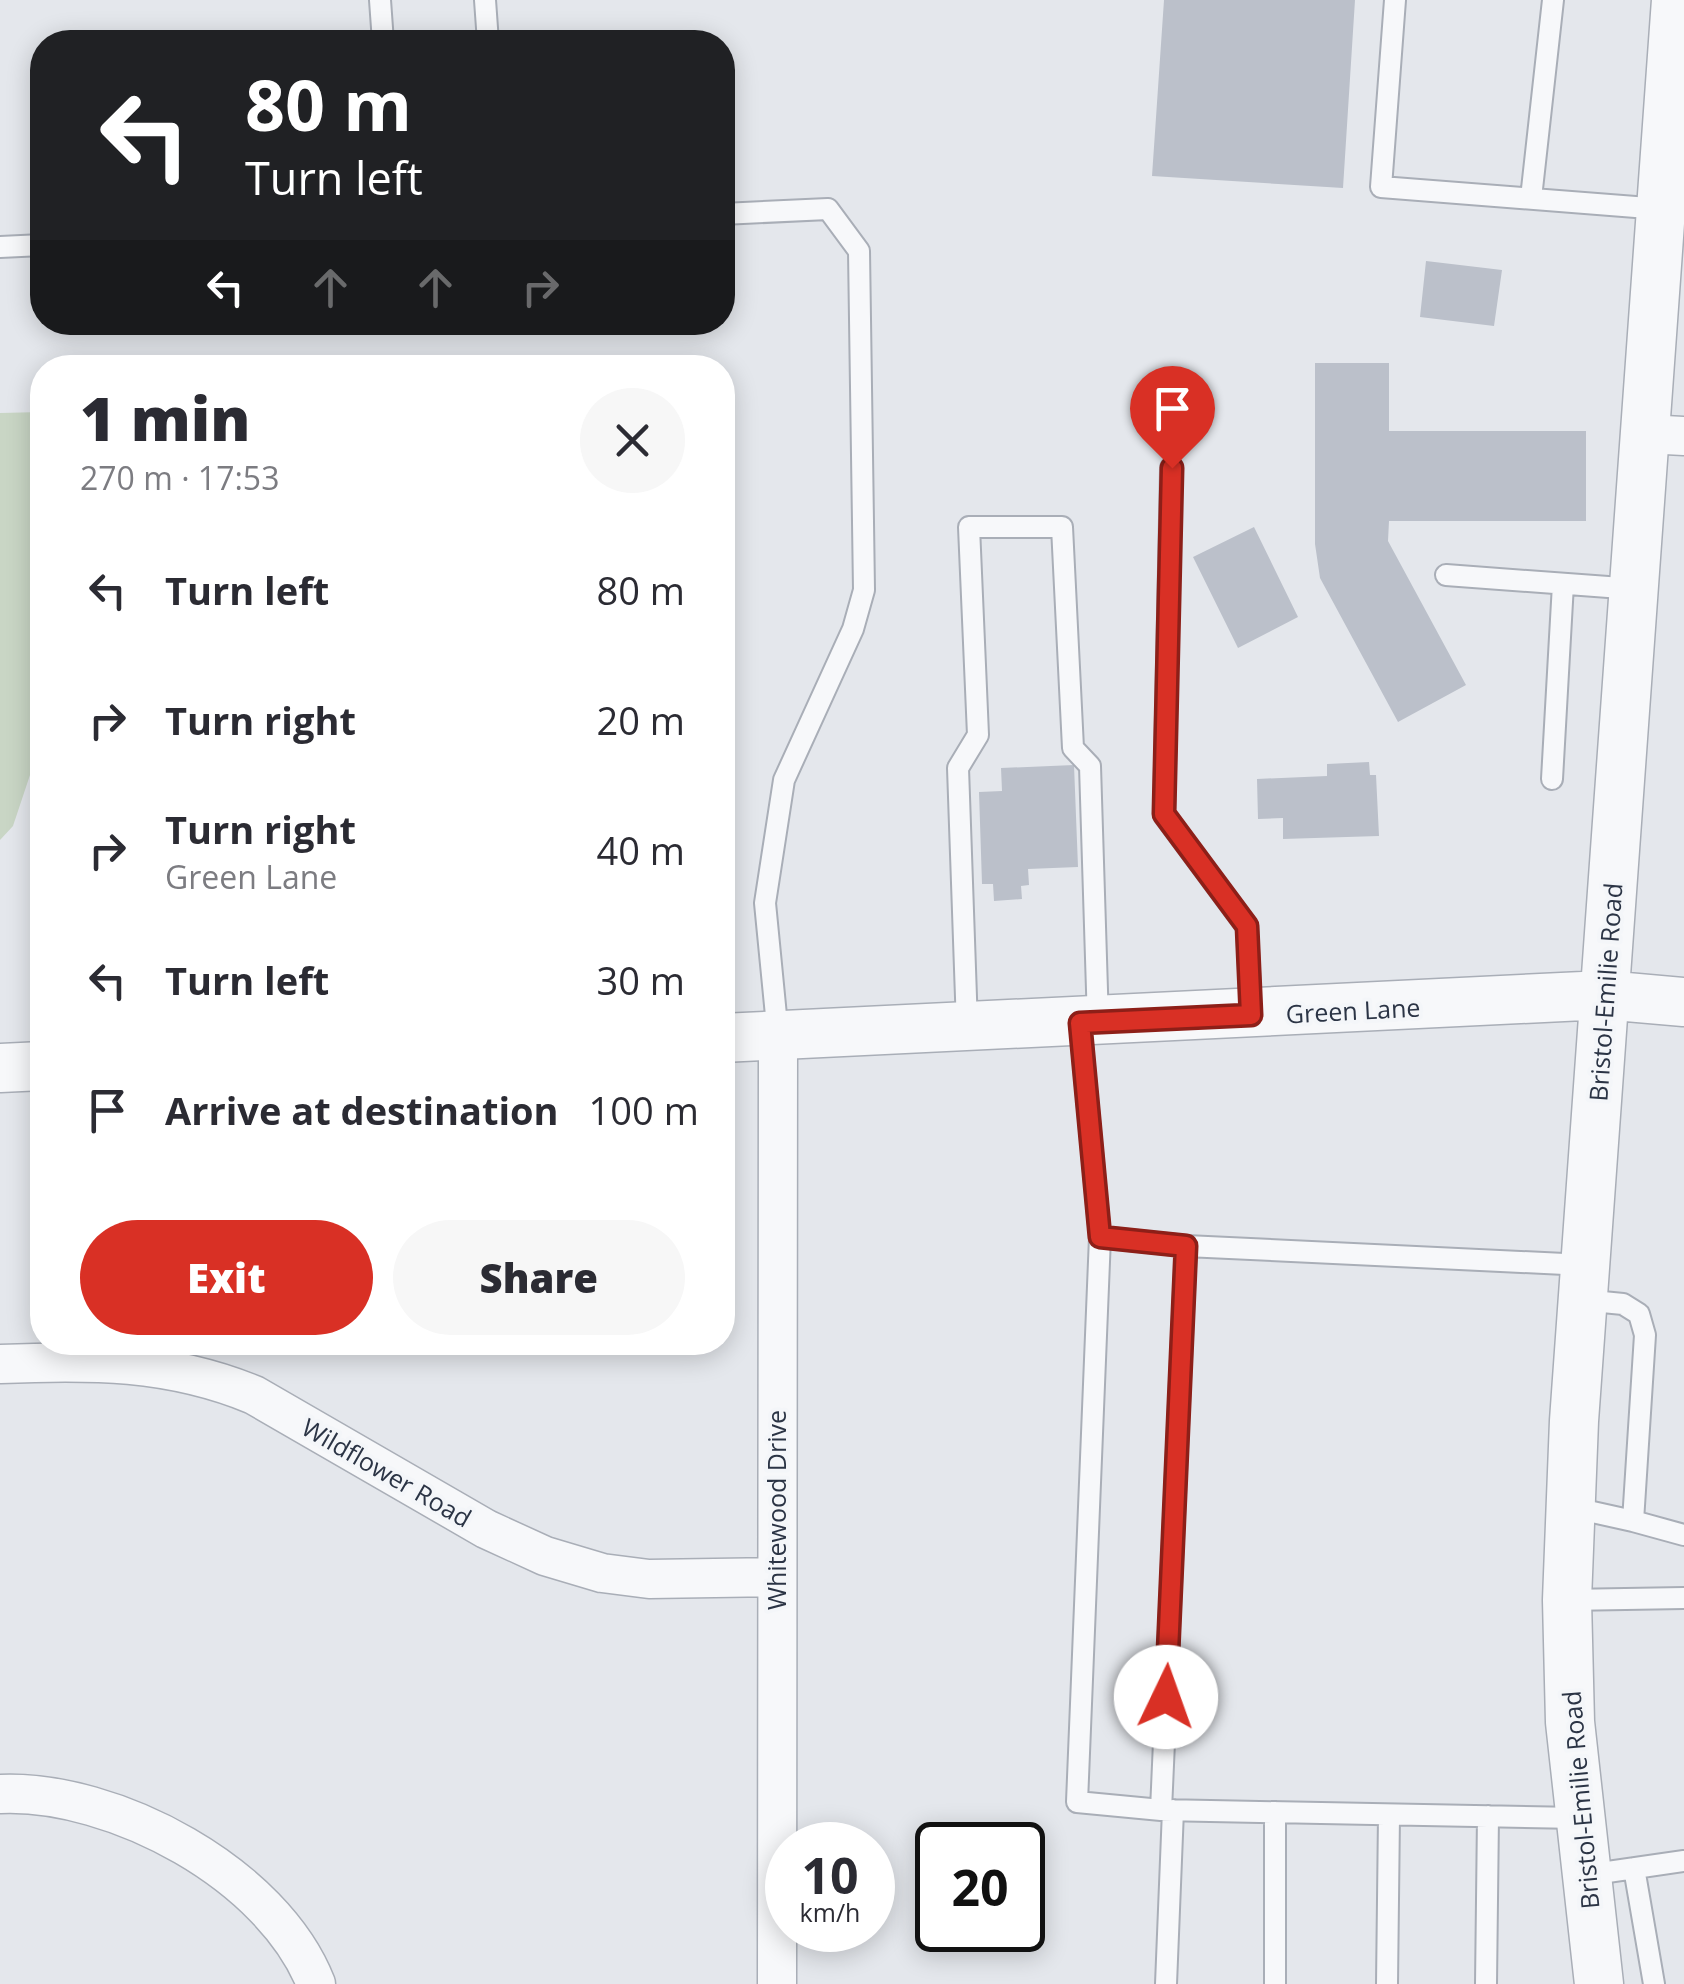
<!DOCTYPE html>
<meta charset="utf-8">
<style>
body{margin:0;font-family:"Open Sans",sans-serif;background:#f7f7f7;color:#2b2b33;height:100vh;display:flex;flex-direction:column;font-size:38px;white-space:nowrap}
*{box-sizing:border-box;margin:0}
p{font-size:32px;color:#7c7c81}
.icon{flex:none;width:55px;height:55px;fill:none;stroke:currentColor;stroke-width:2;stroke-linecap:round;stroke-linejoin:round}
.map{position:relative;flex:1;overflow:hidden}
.drawer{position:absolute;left:30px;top:355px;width:705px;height:1000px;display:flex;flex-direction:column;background:#fff;border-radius:40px;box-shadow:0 5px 25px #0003}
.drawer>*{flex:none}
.hud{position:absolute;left:30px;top:30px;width:705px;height:305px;border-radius:40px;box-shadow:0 5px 25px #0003;background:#202124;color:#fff;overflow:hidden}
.speed{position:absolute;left:765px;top:1822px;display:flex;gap:20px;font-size:50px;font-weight:700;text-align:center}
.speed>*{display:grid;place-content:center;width:130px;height:130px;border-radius:50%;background:#fff;box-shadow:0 5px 25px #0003;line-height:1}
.speed small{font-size:25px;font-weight:400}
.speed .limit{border:5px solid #111;border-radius:15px;background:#fff;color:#111}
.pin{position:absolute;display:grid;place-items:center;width:85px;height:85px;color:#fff;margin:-102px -42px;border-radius:50% 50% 50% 0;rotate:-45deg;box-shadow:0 0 10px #0007}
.pin .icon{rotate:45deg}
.me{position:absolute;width:110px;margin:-55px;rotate:3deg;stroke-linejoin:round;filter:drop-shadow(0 0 8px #0008)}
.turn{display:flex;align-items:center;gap:35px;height:210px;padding:0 50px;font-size:45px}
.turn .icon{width:130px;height:130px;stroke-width:2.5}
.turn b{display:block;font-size:70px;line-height:85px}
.lanes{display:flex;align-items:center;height:95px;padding:0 50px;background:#0003;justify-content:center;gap:50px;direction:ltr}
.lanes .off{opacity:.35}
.round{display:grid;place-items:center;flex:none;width:105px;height:105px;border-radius:52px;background:#f7f7f7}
.summary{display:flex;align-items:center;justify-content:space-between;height:170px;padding:0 50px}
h1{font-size:60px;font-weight:800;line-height:75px}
.cta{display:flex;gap:20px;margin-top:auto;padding:20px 50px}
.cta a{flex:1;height:115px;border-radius:60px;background:#d93025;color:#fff;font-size:40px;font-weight:800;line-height:115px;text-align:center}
.cta a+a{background:#f7f7f7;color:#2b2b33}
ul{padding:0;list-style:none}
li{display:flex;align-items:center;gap:30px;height:130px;padding:0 50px}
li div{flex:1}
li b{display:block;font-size:38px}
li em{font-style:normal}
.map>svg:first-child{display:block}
.green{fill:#c9d6c5}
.building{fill:#bbc0ca}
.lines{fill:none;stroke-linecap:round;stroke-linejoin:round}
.service-casing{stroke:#a9aeb7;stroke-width:24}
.minor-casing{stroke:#a9aeb7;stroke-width:41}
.tertiary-casing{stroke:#a9aeb7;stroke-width:51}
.service{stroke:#f7f8fa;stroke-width:20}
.minor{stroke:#f7f8fa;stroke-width:38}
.tertiary{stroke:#f7f8fa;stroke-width:48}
.route-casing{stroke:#8d1f18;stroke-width:25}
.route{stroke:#d93025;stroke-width:18}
.labels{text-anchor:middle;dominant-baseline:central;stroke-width:8;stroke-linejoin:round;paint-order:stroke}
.street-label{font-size:25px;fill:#2b3445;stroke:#f4f6f9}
</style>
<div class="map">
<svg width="1684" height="1984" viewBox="0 0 1684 1984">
<rect width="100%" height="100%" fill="#e4e7ec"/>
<path class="green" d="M42,412V739L13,826L0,840V413Z"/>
<path class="building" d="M1164,0H1355L1343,188L1152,176Z
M1426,261L1502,270L1494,326L1420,317Z
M1315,363H1389V431H1586V521H1389L1388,541L1466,685L1398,722L1320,578L1315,544Z
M1254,527L1298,617L1238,648L1193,557Z
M1369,762L1370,775H1376L1379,836L1283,839V818L1258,819L1257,779L1327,776V764Z
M1074,765L1078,867L1028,869L1029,885L1021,886L1022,899L994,901L993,884H982L979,792L1002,791L1001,768Z"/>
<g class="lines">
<g class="service-casing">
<path id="service" d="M380,0L383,42
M485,0L488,42
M1395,0L1381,187L1661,209
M1531,198L1553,0
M722,214L828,209L859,251L864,590L853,629L784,780L765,903L778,1036
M0,247L42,245
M1171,468L1164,815L1247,927L1251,1013
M1446,575L1635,589
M1552,779L1563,584
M1080,1023L1100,1237
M967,1026L958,768L978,735L969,527H1062L1073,748L1090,766L1098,1022
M1570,1507L1633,1521L1645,1335L1639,1314L1623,1304L1582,1300
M1633,1521L1684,1535
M1567,1600L1684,1598
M1161,1810L1077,1802L1100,1237L1186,1246
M1275,1812V1984
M1578,1818L1161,1810L1186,1246L1585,1265
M1634,1868L1654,1984
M1587,1875L1684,1861
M1166,1984L1173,1810
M1387,1984L1389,1815
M1486,1984L1488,1816"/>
</g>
<g class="minor-casing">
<path id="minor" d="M1646,434L1684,436
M0,1364C89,1360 170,1360 254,1395L486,1529L545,1556L602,1573L649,1579L776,1577
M0,1794C114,1789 273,1874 316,1984
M777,1984L778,1036"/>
</g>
<g class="tertiary-casing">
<path id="tertiary" d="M722,1038L1604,995L1684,1002
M0,1068L42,1066
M1599,1984L1570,1722L1567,1600L1574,1421L1676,0"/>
</g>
<use href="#service" class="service"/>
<use href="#minor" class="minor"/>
<use href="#tertiary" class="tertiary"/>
</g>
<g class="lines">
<g class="route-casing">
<path id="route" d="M1166,1697L1186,1246L1100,1237L1080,1023L1251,1015L1247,926L1164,814L1172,468"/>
</g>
<use href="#route" class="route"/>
</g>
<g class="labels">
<g class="street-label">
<text transform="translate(1605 992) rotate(-86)">Bristol-Emilie Road</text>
<text transform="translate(1353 1010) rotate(-3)">Green Lane</text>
<text transform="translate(387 1472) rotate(30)">Wildflower Road</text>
<text transform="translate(776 1510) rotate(-90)">Whitewood Drive</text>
<text transform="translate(1580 1800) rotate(-95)">Bristol-Emilie Road</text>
</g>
</g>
</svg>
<div class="speed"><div>10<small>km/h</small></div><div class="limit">20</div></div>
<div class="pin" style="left:1172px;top:468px;background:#d93025"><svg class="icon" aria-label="arrive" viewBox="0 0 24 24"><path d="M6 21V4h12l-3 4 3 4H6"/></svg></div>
<svg class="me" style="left:1166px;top:1697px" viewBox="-20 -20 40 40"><circle r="19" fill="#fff"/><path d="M0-13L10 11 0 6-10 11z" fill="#d93025"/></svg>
<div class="hud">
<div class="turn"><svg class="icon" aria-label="left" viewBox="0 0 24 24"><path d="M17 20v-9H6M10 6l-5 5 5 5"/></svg><div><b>80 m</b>Turn left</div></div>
<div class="lanes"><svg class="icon" aria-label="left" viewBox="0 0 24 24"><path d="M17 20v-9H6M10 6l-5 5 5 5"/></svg><svg class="icon off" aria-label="ahead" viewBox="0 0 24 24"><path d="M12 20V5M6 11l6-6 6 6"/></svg><svg class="icon off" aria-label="ahead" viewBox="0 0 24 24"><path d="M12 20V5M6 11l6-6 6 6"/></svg><svg class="icon off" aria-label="right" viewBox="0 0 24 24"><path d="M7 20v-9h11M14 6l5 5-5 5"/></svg></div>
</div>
<section class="drawer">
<div class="summary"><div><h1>1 min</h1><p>270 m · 17:53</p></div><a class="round"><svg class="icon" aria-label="close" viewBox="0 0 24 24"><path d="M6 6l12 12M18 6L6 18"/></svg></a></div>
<ul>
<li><svg class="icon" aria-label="left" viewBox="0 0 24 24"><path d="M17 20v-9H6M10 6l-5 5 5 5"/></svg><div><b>Turn left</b></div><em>80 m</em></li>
<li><svg class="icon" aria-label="right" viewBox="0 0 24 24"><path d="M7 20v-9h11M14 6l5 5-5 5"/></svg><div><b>Turn right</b></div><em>20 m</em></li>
<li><svg class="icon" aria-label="right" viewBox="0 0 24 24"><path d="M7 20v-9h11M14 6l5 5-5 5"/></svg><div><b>Turn right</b><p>Green Lane</p></div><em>40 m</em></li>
<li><svg class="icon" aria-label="left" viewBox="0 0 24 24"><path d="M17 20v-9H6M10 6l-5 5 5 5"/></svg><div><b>Turn left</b></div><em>30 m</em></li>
<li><svg class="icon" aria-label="arrive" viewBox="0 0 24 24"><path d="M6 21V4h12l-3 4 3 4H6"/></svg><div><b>Arrive at destination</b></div><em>100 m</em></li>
</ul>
<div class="cta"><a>Exit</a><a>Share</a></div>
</section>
</div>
